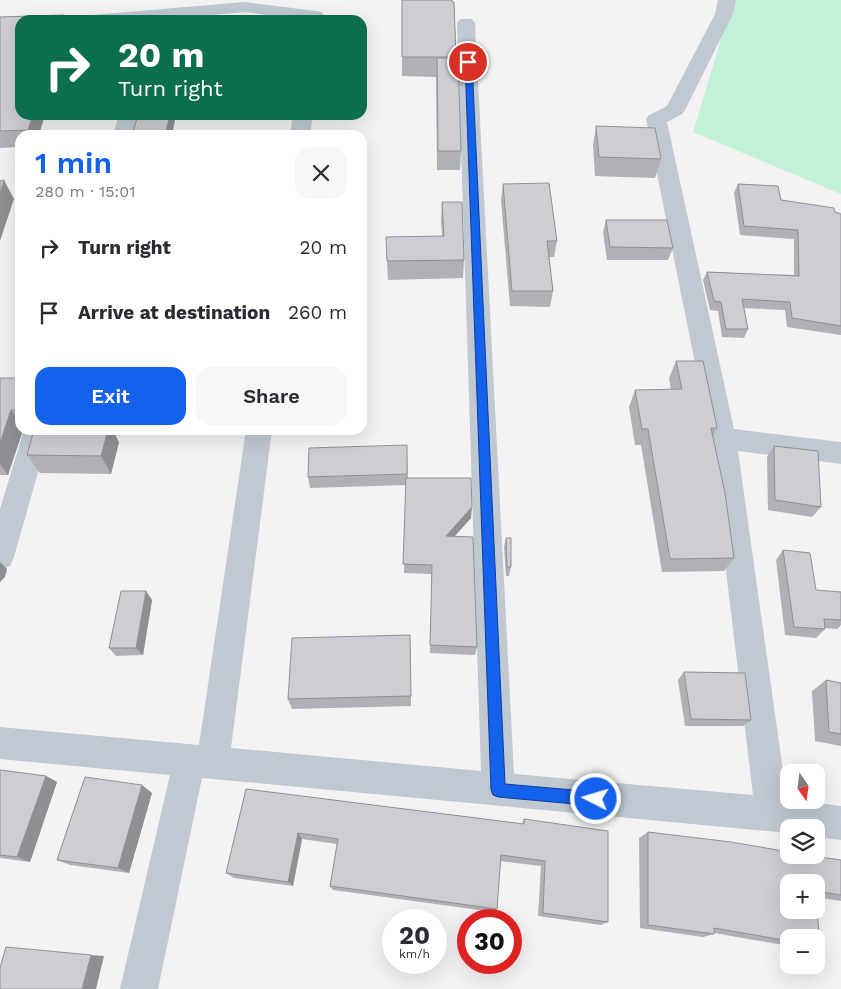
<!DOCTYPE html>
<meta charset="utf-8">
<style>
body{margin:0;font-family:"Work Sans",sans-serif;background:#f7f7f7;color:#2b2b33;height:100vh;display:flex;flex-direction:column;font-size:19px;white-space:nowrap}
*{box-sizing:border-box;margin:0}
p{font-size:16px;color:#7c7c81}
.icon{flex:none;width:28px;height:28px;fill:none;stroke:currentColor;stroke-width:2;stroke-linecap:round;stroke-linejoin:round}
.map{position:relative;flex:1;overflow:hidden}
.sheet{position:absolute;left:15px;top:130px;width:352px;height:305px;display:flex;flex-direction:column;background:#fff;border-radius:15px;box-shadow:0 5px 20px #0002}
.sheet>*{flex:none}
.top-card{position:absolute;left:15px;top:15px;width:352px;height:105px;border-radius:15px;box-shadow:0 5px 20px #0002;background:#0b6e4f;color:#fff;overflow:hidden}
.needle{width:32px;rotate:166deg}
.tools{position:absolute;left:780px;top:764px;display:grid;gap:10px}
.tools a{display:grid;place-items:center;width:45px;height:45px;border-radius:10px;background:#fff;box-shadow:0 5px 20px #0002;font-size:25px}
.speed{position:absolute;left:382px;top:909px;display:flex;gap:10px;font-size:25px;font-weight:700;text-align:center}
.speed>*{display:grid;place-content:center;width:65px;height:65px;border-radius:50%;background:#fff;box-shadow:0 5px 20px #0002;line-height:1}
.speed small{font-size:12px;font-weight:400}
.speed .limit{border:8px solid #d22;background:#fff;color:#111}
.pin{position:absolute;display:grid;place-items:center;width:42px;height:42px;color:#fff;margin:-21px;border:2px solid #fff;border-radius:50%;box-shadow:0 1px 5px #0007}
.me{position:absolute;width:55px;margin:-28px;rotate:275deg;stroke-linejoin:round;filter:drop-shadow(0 0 4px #0008)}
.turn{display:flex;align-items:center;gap:18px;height:105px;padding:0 20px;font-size:22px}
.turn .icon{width:65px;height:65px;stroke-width:2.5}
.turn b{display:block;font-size:35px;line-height:42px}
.round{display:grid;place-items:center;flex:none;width:52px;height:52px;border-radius:15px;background:#f7f7f7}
.overview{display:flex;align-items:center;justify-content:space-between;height:85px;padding:0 20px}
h1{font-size:30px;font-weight:600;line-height:38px;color:#1461ec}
.button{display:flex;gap:10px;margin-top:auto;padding:10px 20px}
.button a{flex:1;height:58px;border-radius:15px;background:#1461ec;color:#fff;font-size:20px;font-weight:600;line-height:58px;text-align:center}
.button a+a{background:#f7f7f7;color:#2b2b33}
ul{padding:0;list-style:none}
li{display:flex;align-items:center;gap:15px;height:65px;padding:0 20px}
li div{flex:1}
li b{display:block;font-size:19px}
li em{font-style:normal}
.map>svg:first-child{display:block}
.green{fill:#c1f2d8}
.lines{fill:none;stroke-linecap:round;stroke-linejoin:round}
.street{fill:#c0c8d2;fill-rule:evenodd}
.wall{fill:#afb1b6}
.shaded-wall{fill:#8f9094}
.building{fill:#ccced4;stroke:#8f9094}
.route{fill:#1461ec;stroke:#0d3f99}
</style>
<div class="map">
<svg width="841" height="989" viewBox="0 0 841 989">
<rect width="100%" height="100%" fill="#f4f2f2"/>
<path class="green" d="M733,0H841V194L693,132Z"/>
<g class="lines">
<path class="street" d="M718,0H736L733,14L685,110L682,114L667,122L734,429L841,442V464L738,451L787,799L841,806V840L816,837V828H789V833L202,778L158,989H120L170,775L0,759V727L199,745L246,430H272L231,748L481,771L457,23L460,19H472L475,23L514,774L753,795L710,438L646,119L649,115L667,106L715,14Z
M245,2L316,11L322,12L325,20H305L245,12L156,20H83L86,16L92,15Z
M119,115H139L133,135H113Z
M293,115H313L310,135H290Z
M24,430H50L14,557L10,566L0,570V509Z"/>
</g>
<path class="wall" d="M402,0L454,2L461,151L460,170H437L436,77L402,76Z
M64,15L66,20H20L39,135H20V147L0,148V17Z
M596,126L661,159L655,178L595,176L593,145Z
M503,184L557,241L554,257H549L553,291L550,307L510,306L501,200Z
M738,184L781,200L841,214V335L787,327L785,310L744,308L748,329L744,338L722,337L718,311L710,310L703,280L707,272L794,275V239L740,235L734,193Z
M442,202L464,260L463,278L388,280L387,261L442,236L441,221Z
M606,220L673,248L668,260H607L603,232Z
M676,361L717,428L713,437L734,558L724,571L662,572L641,445H635L629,407L635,390H671L669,378Z
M0,378H20V430H23L8,475H0Z
M119,442L111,474L40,473L27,455Z
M407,445L408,478L471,518L454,536L477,647L475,655L430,653L432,574L404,573L406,485L310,488L308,477Z
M774,446L821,507L812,517L768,510L767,457Z
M506,538L511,567L509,576H506L504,547Z
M783,550L816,590L841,592V625L837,629L825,628V629L816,638L785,635L776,560Z
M146,591L152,600L143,655L116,656L109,648Z
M410,635L411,706L292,709L288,699Z
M684,672L751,720L743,726H685L678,680Z
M826,680L841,683V746L815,741L812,691Z
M0,770L46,776L57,782L30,862L0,858Z
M246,789L522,824L524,819L608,922L601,925L538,916L541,866L500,861L497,909L494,912L333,890L330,886L337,844L302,839L293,886L234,878L226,873Z
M152,793L129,873L70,865L57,860Z
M648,832L789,855L841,860V901L816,897L820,947L816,948V938H789V946L714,933V934L703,937L640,928L639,838Z"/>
<path class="shaded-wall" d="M33,115H45L39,135H31L28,130Z
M170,115H176L172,135H165Z
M4,180L14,199L0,241V193Z
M11,410L20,422V430H23L8,475L0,464V443Z
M108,430H113L119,442L111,474L101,456Z
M472,507L471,518L446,546V536Z
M0,562L7,569L5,577L0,582Z
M146,591L152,600L143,655L136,648Z
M46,776L57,782L30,862L17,857Z
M142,785L152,793L129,873L118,868Z
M298,833L302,839L293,886L288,882Z
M91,955L104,956L96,989H82Z"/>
<path class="building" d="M402,0H452V2H454L456,57H402Z
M64,15L63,20H20V115H33L28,130L0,131V17Z
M437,58H458L461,151H438Z
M138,115H170L165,135H132Z
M596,126L655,128L661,159L599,157Z
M4,180L0,193V181Z
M549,183L557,241H547L553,291H512L503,184Z
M738,184L778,186L781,200L834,208L835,212L841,214V326L792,318L790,302L742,299L748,329H726L721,302L714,301L707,272L799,276L798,230L744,226Z
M442,202H462L464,260L387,261L386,237L444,236Z
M606,220H667L673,248L610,247Z
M676,361H703L716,422L717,428H711L725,493L734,558L670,559L648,429H642L635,390L682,389Z
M0,378H20V410H11L0,443Z
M34,430H108L101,456L27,455Z
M407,445V474L308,477L309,448Z
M774,446L818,451L821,507L775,500Z
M406,478H471L472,507L446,536L473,537L477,647L430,645L432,565L403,564Z
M506,538H511V567H507Z
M783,550L810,553L816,590L841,592V620L824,619L825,629L794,627Z
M121,591H146L136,648H109Z
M410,635L411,696L288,699L292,638Z
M684,672L745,673L751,720L691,719Z
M826,680L841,683V734L829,732Z
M0,770L46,776L17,857L0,855Z
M85,777L142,785L118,868L57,860Z
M246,789L524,824V819L608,831V922L543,913L545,861L501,855L497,909L330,886L338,839L298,833L288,882L226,873Z
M648,832L731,842L789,852V855H805L841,860V895L816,891V882H789V910H816V896L820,947L816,946V938H789V941L714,928V934L648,925Z
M6,947L91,955L82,989H0V968Z"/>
<path class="route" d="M465,61L472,62L505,784L596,792L601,794L603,799L601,804L596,806L498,797L493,795L491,790Z"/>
</svg>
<div class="tools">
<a><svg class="needle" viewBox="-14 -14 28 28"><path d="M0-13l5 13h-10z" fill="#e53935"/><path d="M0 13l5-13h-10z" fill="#7c7c81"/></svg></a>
<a><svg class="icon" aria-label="layers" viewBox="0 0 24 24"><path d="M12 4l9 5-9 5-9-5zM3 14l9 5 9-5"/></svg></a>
<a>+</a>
<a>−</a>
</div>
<div class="speed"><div>20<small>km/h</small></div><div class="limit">30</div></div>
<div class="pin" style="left:468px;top:62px;background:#d93025"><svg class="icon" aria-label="arrive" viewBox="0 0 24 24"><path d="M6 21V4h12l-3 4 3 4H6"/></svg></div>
<svg class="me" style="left:596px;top:799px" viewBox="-20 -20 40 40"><circle r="17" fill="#1461ec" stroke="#fff" stroke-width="3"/><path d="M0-11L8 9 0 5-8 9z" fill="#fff"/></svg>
<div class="top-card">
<div class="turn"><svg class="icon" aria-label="right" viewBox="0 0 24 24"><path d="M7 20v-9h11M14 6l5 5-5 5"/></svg><div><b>20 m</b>Turn right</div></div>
</div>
<section class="sheet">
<div class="overview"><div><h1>1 min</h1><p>280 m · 15:01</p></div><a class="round"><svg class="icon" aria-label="close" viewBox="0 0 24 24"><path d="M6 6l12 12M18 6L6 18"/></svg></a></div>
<ul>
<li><svg class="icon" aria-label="right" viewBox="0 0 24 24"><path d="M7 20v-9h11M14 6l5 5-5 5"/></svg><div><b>Turn right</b></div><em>20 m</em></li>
<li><svg class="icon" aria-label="arrive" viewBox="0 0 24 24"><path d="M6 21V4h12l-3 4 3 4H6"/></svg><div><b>Arrive at destination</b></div><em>260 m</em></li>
</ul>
<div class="button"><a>Exit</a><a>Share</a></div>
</section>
</div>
